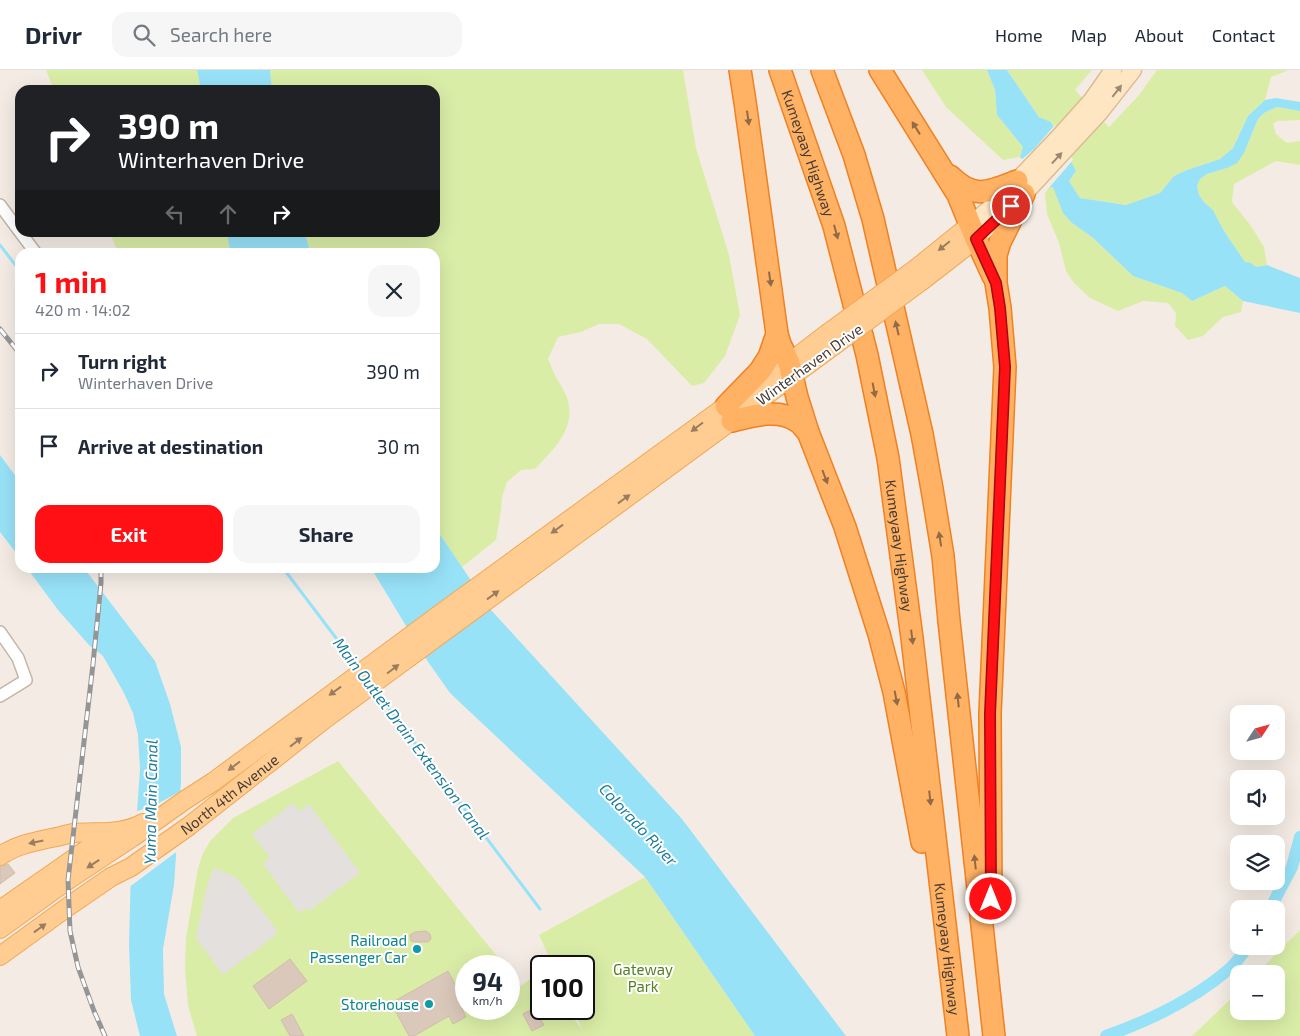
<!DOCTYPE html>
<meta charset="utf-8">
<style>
body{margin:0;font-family:"Exo 2",sans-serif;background:#f6f6f7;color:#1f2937;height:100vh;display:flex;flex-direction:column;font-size:19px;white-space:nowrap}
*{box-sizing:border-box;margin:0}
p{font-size:16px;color:#747a83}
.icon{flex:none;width:28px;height:28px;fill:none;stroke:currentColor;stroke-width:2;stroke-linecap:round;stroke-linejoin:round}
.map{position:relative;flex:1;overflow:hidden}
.sheet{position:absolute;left:15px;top:178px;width:425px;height:325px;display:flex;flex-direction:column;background:#fff;border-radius:15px;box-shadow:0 5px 20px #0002}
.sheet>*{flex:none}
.hud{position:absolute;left:15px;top:15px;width:425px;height:152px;border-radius:15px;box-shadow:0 5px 20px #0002;background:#202124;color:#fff;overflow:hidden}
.needle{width:32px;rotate:54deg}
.controls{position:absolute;left:1230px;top:635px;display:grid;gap:10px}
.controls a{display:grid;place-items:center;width:55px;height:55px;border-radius:10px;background:#fff;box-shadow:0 5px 20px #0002;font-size:25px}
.speed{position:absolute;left:455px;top:885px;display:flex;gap:10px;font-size:25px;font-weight:700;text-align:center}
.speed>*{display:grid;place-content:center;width:65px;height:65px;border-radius:50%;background:#fff;box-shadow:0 5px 20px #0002;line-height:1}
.speed small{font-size:12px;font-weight:400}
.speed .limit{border:2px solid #111;border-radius:8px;background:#fff;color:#111}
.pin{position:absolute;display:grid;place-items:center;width:42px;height:42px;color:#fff;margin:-21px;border:2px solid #fff;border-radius:50%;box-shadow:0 1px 5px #0007}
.me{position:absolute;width:55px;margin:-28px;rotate:0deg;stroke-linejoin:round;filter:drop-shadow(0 0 4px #0008)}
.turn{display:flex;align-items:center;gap:18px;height:105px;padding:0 20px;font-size:22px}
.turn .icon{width:65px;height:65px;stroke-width:2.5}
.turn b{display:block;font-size:35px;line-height:42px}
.lanes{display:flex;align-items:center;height:48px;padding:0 20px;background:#0003;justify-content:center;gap:25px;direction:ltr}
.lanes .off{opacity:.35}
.round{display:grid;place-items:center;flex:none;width:52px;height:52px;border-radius:15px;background:#f6f6f7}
.headline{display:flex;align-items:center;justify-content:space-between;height:85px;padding:0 20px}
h1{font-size:30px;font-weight:700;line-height:38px;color:#ff1015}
.cta{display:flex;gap:10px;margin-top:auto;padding:10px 20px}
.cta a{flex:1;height:58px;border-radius:15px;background:#ff1015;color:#fff;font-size:20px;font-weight:700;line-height:58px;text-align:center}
.cta a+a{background:#f6f6f7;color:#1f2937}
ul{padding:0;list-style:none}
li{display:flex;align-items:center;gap:15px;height:75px;padding:0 20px;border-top:1px solid #e0e1e3}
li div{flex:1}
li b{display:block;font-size:19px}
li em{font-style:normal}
header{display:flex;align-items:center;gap:30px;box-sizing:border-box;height:70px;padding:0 25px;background:#fff;border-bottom:1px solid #e0e1e3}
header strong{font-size:24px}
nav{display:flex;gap:28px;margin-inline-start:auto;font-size:18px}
.search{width:350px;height:45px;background:#f6f6f7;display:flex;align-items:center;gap:12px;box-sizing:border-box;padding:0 18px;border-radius:15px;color:#747a83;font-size:19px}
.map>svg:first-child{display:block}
.green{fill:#daeda7}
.parking{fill:#e4e0dd}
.water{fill:#98e2f8}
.pier{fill:#f4ece4}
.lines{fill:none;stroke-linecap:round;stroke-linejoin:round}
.stream{stroke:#98e2f8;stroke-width:3}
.canal{stroke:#98e2f8;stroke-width:12}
.building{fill:#dac8bb;stroke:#d2bcaa}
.minor-casing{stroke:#c3b5a8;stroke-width:14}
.secondary-casing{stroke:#dcbb90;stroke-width:19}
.primary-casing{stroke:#f1a755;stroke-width:20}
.motorway-casing{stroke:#ef8123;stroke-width:24}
.minor{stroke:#fff;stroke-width:11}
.secondary{stroke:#ffe6c3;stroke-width:16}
.primary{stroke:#ffcd92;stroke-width:18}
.motorway{stroke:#ffb164;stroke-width:21}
.rail-casing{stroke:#959595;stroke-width:5}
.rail{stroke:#fff;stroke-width:3;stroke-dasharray:9;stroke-linecap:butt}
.primary-bridge-casing{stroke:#f1a755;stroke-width:20;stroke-linecap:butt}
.primary-bridge{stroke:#ffcd92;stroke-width:18}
.oneway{fill:#9a8874}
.oneway2{fill:#916b47}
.oneway3{fill:#9a7d5e}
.route-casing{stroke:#a60a0e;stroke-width:12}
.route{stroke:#ff1015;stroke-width:9}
.culture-dot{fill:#0f9aa8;stroke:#fff;stroke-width:2}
.labels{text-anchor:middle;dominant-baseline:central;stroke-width:4;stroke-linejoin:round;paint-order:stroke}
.street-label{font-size:15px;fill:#473c33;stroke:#fff}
.culture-label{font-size:15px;fill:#0d838f;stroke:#fff;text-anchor:end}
.park-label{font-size:15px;fill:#547f20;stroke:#fff}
.water-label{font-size:16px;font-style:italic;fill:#1d7c9c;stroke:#fff}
</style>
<header>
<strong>Drivr</strong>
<div class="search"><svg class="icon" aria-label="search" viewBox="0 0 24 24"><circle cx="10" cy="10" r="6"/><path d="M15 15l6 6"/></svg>Search here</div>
<nav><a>Home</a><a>Map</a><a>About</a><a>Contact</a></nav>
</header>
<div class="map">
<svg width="1300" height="966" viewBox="0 0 1300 966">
<rect width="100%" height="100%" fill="#f4ece4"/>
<path class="green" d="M46,0H197L201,20H54Z
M270,0H683L696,78L729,185L740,245L725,286L704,313L692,316L647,269L619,254H599L581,262L558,267L548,289C551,295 553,302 556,307C561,316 568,326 569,336C573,362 551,382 535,399L521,400L507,412L502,427L501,440L496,470L462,497L435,457V182H310L305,163L435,162V20H272Z
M922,0H987L995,20L997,45L1023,77L1020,87L1003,90L946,37Z
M1007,0H1092L1075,20L1109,57L1139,25L1157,0H1289L1271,7L1265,30L1248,46L1233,78L1220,89L1187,100L1174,106L1160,123L1127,135L1080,128L1069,111L1076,101L1051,52L1039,47Z
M1277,37L1300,41V50L1277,51L1273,54L1276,64L1287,73L1300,71V95L1276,91L1234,114L1232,132L1251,156L1264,177L1267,195L1256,197L1245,193L1224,161L1213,140L1204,132L1199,125L1197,116L1200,109L1207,104L1227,98L1244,83L1258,49L1264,43Z
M1053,117L1072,153L1092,167L1133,206L1182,223L1192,231L1225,216L1243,231L1241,242L1223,247L1203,266L1188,270L1175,256L1176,243L1168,233L1143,231L1118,241L1090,228L1074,213L1066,201L1059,173L1047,144L1045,124L1048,118Z
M110,163H227L230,182H118Z
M338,691L505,896H466V939H509V901L521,916L536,905L541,911V939H565L582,959L573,939H584V896H553L539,865L645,807L755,966H197L188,936L185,899L186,868L198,798L203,783L211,770L233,748Z
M1300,860V966H1192L1239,921V941H1276V904H1256Z"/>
<path class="parking" d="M293,733L299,741L309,734L360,803L309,841L306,838L299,843L263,794L270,788L252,764Z
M214,798L237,808L276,859V865L223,905L196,868L207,816Z"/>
<path class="water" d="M197,0H270L272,20H201Z
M987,0H1007L1039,47L1051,52L1076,101L1069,111L1080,128L1126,135L1160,123L1174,106L1187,100L1220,89L1233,78L1248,46L1265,30L1276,28L1300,32V41L1277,37L1264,43L1258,49L1244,83L1237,93L1227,98L1207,104L1200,109L1197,116L1199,125L1204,132L1213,140L1224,161L1245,192L1251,193L1256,197L1267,195L1300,208V243L1243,231L1225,216L1192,231L1182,223L1133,206L1092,167L1072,153L1063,143L1053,117L1048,118L1020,87L1023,77L997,45L995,20Z
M227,163H305L310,182H230Z
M0,385L20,412V488L0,462Z
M435,457L491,540L682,749L846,966H755L645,807L450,623L426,589L371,498H435Z
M27,498H84L155,591L170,634L181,677V712L174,815L163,879L164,924L177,966H140L131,930L129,874L131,797L136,757L140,699L138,665L133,643L124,623L103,586L89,575L58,540Z"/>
<path class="pier" d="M1055,55L1073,90L1047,120L1020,91L1034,79Z
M183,720L179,780L128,818V796L135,742L157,734Z"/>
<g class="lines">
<path class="stream" d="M0,175L20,201
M283,498L358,597
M375,620L540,839"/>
<path class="canal" d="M1270,839L1292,797L1300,767
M1106,966C1148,951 1194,929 1228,900C1236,894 1242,884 1248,876"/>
</g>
<path class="building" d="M8,794L15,803L0,814V797Z
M426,861L430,864L431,869L428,872H416L411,871L410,865L415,862Z
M290,889L307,911L269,939L253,916Z
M448,901L466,934V937L462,939L466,947L453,954L449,946L414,966H409L391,933Z
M534,938L544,955L532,961L523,944Z
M292,944L304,966H290L281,950Z"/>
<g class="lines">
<g class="minor-casing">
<path id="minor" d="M0,135L20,162
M20,162L35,182
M0,562L18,588L26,610L0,626"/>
</g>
<g class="secondary-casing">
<path id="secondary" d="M970,155L994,135L1057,69L1092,30L1113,0
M976,169L1024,124L1100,42L1133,0"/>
</g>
<g class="primary-casing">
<g id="primary">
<path d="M918,197L970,155"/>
<path d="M923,210L976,169"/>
<path d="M0,786C16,775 33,772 51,768C59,767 67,764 74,763C97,761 122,765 143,753"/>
<path d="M0,840L112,762"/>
<path d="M0,859L68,810L133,767L185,730L213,712L444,541L726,336L789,293L828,263"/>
<path id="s1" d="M0,886L69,836L111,807L131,797L189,756L325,649L832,277"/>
</g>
</g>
<g class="motorway-casing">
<g id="motorway">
<path id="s2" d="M780,0L834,156L867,285L888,388L912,568L958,966"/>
<path d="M822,0L854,85L873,149L922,364L932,419L943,486L949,551L994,966"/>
<path d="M880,0L958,125L976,169L993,206"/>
<path d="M950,106C974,130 989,122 1017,111"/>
<path d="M777,264L780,274L789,293L797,327L808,362L845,457L879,564L894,622L922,772"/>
<path d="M726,336L760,301L769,287L777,264L745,32L740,0"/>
<path d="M732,351C752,346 778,338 797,351C801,353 804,358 808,362"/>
<path d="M991,829L990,644L1005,297L1000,238L996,213V185L1000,172L1024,124"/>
</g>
</g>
<use href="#minor" class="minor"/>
<use href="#secondary" class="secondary"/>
<use href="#primary" class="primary"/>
<use href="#motorway" class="motorway"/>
<g class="rail-casing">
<path id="rail" d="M0,259L20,284
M101,498V513L93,594L68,810L70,861L78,897L94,941L105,966"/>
</g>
<use href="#rail" class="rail"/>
<g class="primary-bridge-casing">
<path id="primary-bridge" d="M828,263L918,197
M832,277L923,210"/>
</g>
<use href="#primary-bridge" class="primary-bridge"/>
</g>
<defs><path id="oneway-solid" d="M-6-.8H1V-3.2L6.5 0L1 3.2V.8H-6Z" transform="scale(1.25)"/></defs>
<g class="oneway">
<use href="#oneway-solid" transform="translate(1117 21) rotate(-52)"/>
<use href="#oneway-solid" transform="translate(1057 88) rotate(-47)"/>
</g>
<g class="oneway2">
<use href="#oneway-solid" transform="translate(748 48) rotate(82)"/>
<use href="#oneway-solid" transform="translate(916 58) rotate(-122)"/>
<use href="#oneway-solid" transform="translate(836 162) rotate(75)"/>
<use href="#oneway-solid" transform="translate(770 209) rotate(82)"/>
<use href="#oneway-solid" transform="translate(897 258) rotate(-103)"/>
<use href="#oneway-solid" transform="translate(874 320) rotate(79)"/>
<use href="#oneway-solid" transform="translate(825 407) rotate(69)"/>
<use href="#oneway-solid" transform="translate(940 469) rotate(-99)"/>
<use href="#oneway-solid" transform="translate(912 567) rotate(83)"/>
<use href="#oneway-solid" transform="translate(896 628) rotate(79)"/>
<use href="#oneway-solid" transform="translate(958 630) rotate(-96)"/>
<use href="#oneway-solid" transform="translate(930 728) rotate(84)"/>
<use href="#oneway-solid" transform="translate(975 792) rotate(-96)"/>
</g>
<g class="oneway3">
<use href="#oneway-solid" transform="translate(944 176) rotate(141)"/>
<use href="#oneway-solid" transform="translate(697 357) rotate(143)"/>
<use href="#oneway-solid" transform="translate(624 429) rotate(-36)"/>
<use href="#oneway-solid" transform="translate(557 459) rotate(144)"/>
<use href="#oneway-solid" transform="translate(493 525) rotate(-36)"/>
<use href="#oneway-solid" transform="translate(393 599) rotate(-37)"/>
<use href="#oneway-solid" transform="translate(335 621) rotate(144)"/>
<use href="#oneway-solid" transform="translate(296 672) rotate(-38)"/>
<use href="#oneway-solid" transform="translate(234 696) rotate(143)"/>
<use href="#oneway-solid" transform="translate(36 772) rotate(168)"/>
<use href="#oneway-solid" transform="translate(93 794) rotate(147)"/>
<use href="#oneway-solid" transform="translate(40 858) rotate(-36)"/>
</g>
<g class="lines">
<g class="route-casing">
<path id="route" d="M991,829L990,644L1005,297L1000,238L996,213L976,169L1011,136"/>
</g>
<use href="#route" class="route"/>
</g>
<g class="culture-dot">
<circle cx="417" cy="879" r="5"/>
<circle cx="429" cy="934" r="5"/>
</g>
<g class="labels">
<g class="street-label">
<text stroke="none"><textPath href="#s2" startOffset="88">Kumeyaay Highway</textPath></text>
<text transform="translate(809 294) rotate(-36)">Winterhaven Drive</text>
<text stroke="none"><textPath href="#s2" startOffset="492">Kumeyaay Highway</textPath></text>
<text stroke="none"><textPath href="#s1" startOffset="281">North 4th Avenue</textPath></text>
<text stroke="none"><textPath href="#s2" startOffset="898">Kumeyaay Highway</textPath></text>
</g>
<g class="culture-label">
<text x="407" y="870">Railroad<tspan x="407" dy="17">Passenger Car</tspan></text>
<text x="419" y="934">Storehouse</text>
</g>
<g class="park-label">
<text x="643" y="899">Gateway<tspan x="643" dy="17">Park</tspan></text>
</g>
<g class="water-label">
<text transform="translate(412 668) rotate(53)">Main Outlet Drain Extension Canal</text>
<text transform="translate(150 732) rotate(-89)">Yuma Main Canal</text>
<text transform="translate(639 754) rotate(47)">Colorado River</text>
</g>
</g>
</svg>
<div class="controls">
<a><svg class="needle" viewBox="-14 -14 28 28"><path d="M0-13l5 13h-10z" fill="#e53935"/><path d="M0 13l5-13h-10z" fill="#747a83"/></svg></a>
<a><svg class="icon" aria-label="sound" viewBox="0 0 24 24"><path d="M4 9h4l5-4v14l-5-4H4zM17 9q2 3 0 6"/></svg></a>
<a><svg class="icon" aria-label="layers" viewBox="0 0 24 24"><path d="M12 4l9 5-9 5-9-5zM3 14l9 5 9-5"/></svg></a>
<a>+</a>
<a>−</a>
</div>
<div class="speed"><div>94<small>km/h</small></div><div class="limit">100</div></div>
<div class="pin" style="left:1011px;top:136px;background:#d93025"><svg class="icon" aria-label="arrive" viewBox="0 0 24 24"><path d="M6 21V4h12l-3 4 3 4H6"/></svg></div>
<svg class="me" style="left:991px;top:829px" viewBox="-20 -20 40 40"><circle r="17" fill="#ff1015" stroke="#fff" stroke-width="3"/><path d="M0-11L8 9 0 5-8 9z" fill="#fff"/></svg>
<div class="hud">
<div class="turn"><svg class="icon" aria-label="right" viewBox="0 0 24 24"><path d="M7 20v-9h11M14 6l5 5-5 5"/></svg><div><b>390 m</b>Winterhaven Drive</div></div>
<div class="lanes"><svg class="icon off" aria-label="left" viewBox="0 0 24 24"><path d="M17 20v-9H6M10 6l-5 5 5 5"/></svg><svg class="icon off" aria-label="ahead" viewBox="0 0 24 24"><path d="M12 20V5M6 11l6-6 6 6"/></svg><svg class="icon" aria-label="right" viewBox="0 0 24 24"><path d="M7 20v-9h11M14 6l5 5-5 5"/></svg></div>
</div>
<section class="sheet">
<div class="headline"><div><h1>1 min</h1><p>420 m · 14:02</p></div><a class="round"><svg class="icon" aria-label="close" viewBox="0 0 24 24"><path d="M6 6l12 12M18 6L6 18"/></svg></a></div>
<ul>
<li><svg class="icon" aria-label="right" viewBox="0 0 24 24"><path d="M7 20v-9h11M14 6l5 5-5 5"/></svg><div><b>Turn right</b><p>Winterhaven Drive</p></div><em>390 m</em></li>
<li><svg class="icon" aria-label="arrive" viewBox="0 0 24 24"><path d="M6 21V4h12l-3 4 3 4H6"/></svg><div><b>Arrive at destination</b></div><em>30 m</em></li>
</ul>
<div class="cta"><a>Exit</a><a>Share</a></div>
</section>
</div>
